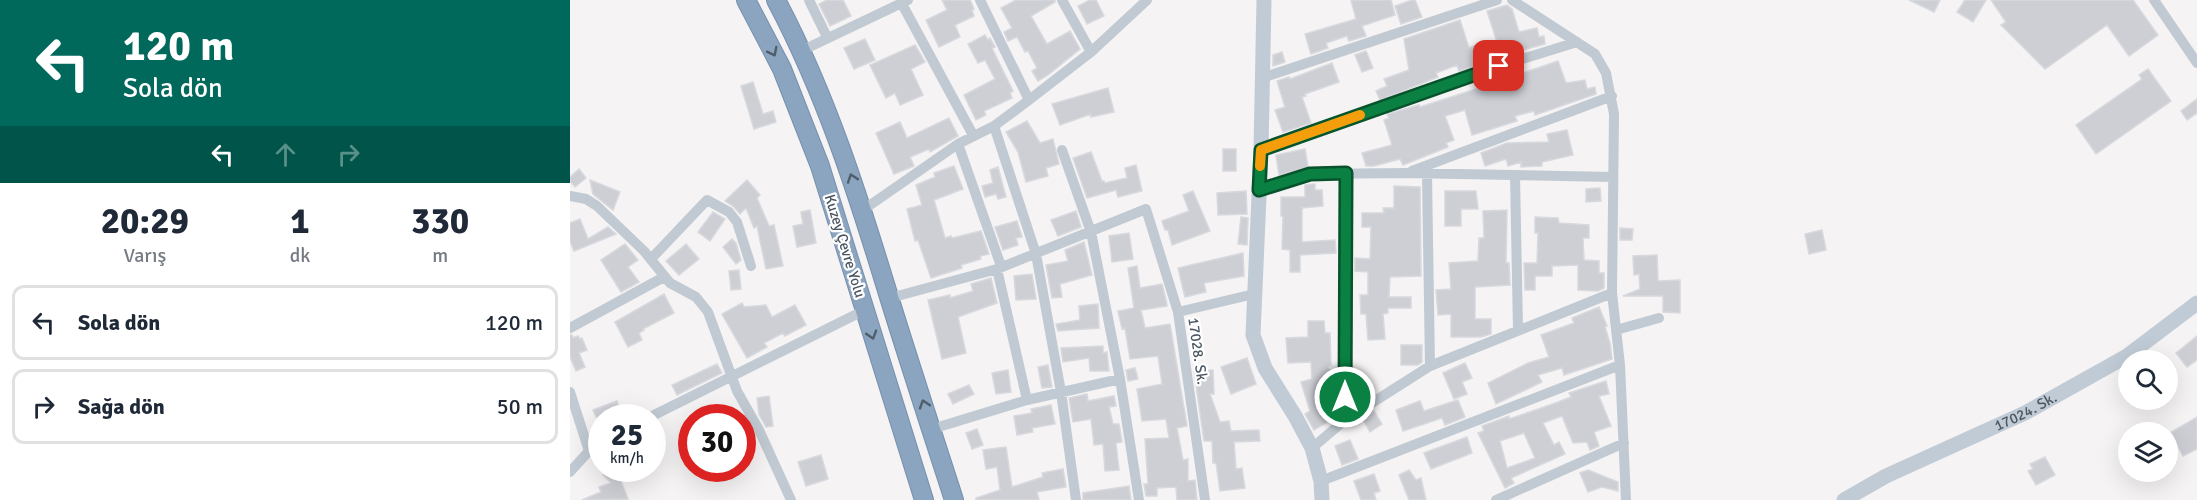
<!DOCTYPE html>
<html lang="tr">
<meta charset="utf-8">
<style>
body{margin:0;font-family:Signika,sans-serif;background:#f2f2f3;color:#1f2937;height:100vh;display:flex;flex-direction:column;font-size:22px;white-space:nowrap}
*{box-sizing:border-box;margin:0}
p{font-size:20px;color:#747a83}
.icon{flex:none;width:33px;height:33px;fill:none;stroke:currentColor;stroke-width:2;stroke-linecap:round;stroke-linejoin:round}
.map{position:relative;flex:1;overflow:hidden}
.drawer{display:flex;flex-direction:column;background:#fff;width:570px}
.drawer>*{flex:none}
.guide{background:#00695c;color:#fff;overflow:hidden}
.tools{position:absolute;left:1548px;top:350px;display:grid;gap:12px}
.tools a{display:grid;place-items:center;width:60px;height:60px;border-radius:50%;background:#fff;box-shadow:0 6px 24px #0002;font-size:30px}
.speed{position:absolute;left:18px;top:404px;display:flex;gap:12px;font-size:30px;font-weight:700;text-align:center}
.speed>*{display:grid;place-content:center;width:78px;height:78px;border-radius:50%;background:#fff;box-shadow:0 6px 24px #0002;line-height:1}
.speed small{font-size:15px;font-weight:400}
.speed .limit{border:9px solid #d22;background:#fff;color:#111}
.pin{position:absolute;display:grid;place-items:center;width:51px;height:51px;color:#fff;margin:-26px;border-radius:12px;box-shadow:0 3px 9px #0006}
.me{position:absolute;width:66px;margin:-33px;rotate:0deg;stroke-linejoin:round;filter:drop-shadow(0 0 4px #0008)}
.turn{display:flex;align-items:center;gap:21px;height:126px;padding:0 24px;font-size:27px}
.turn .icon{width:78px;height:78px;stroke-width:2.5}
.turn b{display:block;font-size:42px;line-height:51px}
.lanes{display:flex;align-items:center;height:57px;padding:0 24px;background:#0003;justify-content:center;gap:30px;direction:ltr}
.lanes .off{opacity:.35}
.eta{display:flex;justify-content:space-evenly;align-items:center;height:102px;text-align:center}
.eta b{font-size:36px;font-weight:700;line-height:42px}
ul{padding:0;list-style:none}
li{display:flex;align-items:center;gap:18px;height:75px;margin:0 12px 9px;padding:0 12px;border:3px solid #e0e1e3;border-radius:12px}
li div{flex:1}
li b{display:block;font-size:22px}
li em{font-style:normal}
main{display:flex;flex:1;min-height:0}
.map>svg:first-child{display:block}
.building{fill:#cdcfd5;stroke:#d7d9de;stroke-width:1.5;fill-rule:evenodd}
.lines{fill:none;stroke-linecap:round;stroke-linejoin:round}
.highway-casing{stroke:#7690ad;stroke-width:20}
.street{stroke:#c1cad2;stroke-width:10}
.secondary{stroke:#c1cbd6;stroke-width:15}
.highway{stroke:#8ba5c1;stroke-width:18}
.oneway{stroke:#505e6b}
.route-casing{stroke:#07532c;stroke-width:15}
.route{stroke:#0b8043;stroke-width:10}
.slow{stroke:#f59e0b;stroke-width:10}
.labels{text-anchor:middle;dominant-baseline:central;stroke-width:4.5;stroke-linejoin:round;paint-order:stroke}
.street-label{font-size:15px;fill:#4a5661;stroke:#fff}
</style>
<main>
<section class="drawer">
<div class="guide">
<div class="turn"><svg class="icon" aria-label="left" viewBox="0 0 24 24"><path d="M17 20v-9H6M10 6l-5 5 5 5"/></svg><div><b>120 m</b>Sola dön</div></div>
<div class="lanes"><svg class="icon" aria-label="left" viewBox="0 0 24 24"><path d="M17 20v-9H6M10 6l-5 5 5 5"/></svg><svg class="icon off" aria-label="ahead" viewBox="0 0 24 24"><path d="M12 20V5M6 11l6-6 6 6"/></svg><svg class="icon off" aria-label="right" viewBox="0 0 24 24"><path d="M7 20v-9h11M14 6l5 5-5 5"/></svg></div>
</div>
<div class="eta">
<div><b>20:29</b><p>Varış</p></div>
<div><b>1</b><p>dk</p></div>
<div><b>330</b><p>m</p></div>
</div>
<ul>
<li><svg class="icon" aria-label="left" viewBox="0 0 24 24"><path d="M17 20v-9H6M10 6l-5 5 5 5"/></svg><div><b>Sola dön</b></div><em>120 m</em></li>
<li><svg class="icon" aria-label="right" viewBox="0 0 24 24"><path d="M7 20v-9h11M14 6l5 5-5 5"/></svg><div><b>Sağa dön</b></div><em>50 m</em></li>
</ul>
</section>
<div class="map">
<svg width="1627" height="500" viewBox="0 0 1627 500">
<rect width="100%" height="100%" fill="#f5f3f3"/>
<path class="building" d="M257,0H273L281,16L260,26L249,4Z
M372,0H400L404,9L402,10L404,16L385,25L390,37L369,47L356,20L377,10Z
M446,0H485V2L461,16L477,44L500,31L510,49L478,75L468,81L462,71L467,68L458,51L455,52L447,37L438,41L434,32L442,28L431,8Z
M520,0H526L534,16L517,24L508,6Z
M781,0H821L825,15L792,26L796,36L779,41L777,36L756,43L758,48L741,54L735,34L786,19Z
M842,0H845L852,17L831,24L825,6Z
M1339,0H1370L1364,12Z
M1395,0H1416L1403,22L1387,12Z
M1421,0H1563L1588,35L1559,56L1537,25L1475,69L1431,25L1436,22Z
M937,5L942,9L949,32L967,28L969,37L974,36L975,44L934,55V56L889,71L887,65L866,73L868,77L810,100L806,91L817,86L814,79L839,70L834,39L890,20L899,48L909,44L910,48L927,42L917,11Z
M415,35L418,40L420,38L425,47L422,48L443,91L440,93L442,98L414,111L416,115L406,120L394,95L425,79L415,60L408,63L398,44Z
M295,39L305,60L284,69L274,48Z
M345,45L355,62L341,69L353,95L330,105L325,93L316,98L300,65Z
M796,51L803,68L792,72L785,55Z
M712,52L715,62L703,66V55Z
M988,61L996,83L1015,80L1017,89L1025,87L1026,94L965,115L964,111L945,116L947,121L902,135L895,110L875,116L884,140L876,143L878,147L833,165L830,159L804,166H796L792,153L822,145L814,120L819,118L817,114L849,105L850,107L903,90Z
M762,63L769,82L735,94L736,96L732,97L741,123L713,132L705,110L715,107L707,81L719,77L720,79Z
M1578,69L1601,101L1526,154L1506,125L1572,79L1569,75Z
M183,82L193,114L203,111L206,122L184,129L171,86Z
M538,88L544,112L521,117V114L490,125L482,104Z
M1627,99V113L1617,120L1611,111Z
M379,118L388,136L360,152L359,149L340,157L344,166L324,174L306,133L330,122L337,138Z
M457,121L470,143L483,139L489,164L476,168L478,176L456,182L448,152L436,132Z
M997,130L1003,155L972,162V166L951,167V162L938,166L936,159L915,166L911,153L937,143L979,142L977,134Z
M653,149H666V171H653Z
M735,149L738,167L709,175L706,155Z
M521,152L532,181H534L535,183L557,178L555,168L566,165L572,191L548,197L546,190L517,198L503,158Z
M384,166L393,189L364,200L375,238L381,236L382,238L411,231L419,254L410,256L411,259L391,265L392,268L361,278L348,240L345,241L337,209L352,205L346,185L365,177L364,173Z
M428,167L436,197L428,199L426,194L415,197L412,186L423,183L420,170Z
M9,169L16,178L5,187L0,181V177Z
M20,180L50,192L43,210L23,194Z
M177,180L190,195L187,198L199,226L204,225L213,266L196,269L187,226L184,228L176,208L170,214L163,206L155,201Z
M745,184V190H752L753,206L732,208V242L765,240L766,253L730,255V272H720V250L712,249L713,216H711V197H735V185Z
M824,186L850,187L851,276L820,277L819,297H841V308H818V313L813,314L815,339L798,340L796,314H791L790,295H798V272L785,271V258L800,259L801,227H792V213H814L813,208H824Z
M1030,188L1031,201L1016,202V189Z
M623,191L640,231L602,245L598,230H595L592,221L619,211L613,195Z
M676,191L677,214L648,215L647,193Z
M875,191H906L908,209H891V226H875Z
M240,210L246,243L227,247L223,226L233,224L231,212Z
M937,210L936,263H939L940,285L905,287V319H921V334L911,337H881V314L868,315L866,290L881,289L879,263L908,261L909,238H914L913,211Z
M506,211L511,227L488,236L481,220Z
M143,212L155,219L140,241L128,232Z
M671,217L678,218L677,245L668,244Z
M965,217L988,218L989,223L1019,225V238H1013L1014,260L1029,261V273H1034V288L1028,291L1008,290V265L982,266V276H965V290H955L954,263H967L968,233H965Z
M10,219L18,239L38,227L46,234L4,251L0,241V223Z
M447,221L452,237L446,238L448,245L433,250L425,227Z
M1050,228L1063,229L1062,240H1050Z
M1252,230L1256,250L1239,254L1235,234Z
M559,233L563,259L542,262L539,236Z
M162,239L166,243L171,260L166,264L153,247Z
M514,242L522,275L490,284L492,297L482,298L476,265L498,261L495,250Z
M55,244L68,260L58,267L69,282L51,292L31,260Z
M116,244L129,259L109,275L96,261Z
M673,253L674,276L634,283L636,292L615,297L608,268Z
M1087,255L1088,281L1110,280V313L1093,312V296H1053L1070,289L1069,274L1064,275L1063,256Z
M567,266L570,288L592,284L596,300L597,306L571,310L575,328L600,324L617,426L607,428L613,460L618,459V481L625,480L627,500H607L606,487L587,488V496H576L574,484H578L575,439L599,438L596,419L572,421L567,389L592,384L588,356L560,359L555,328L552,329L548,311L564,308L558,268Z
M169,270L171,289L161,290L159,271Z
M462,274L466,299L446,300L444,276Z
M421,278L427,303L388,317L396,353L372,359L358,300L380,295V298L403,291L401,284Z
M94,294L104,313L73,329L74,330L69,333L72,340L58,347L45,322Z
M172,303L174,307L196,305L202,317L225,305L236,325L215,336L213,333L194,343L197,347L177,358L152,314Z
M528,304L529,328L488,331L486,324L510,320L509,306Z
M1029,307L1037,326L1035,327L1040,343L1042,359L994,375L992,368L968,375L972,382L926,404L918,383L958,363L979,357L971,335L1004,323L1002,318Z
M738,321H754L755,333H760L761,366H758L767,393L760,396L768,410V416L744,430L735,414L740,411L731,382L742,379L741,362L718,363L716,338L738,337Z
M0,335H2L3,338L8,336L10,339L12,338L17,350L9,353L15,367L6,371L0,357Z
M1627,336V360L1617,367L1606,353Z
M831,345H852V362L848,365H831Z
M533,346V353L537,352L539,371H520L519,358L493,362L491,348Z
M677,358L686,384L661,394L651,367Z
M895,363L902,378L892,382L897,394L884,399L873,373Z
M147,364L152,373L107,395L102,385Z
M478,365L482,387L472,388L468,367Z
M565,368L568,379L558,381L556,370Z
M438,370L441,392L426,394L422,373Z
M643,370L644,394H640L650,422L659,421L661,431L689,430L690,441L664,442L666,469L672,468L675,488L650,491L646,463H643L642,441H634L624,371Z
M1036,381L1039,394L1029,396L1041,426L1024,432L1029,446L1020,450L1017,442L1003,443L992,416L973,423L984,445L989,442L995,454L941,478L944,483L935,488L908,433L914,431L912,426L939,416V419L980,405L1001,397L999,393ZM954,433L965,458L937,468L930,441Z
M399,385L404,394L383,404L378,394Z
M517,394L518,401L544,396L546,406L539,407L543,424H549L552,442L546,443L549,470L535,471L533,444L524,445L521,419L503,422L499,398Z
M199,396L203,426L196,427L189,414L187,398Z
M888,400L895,417L875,425L872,418L833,431L826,410L850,401L854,411Z
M47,401L53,417H26L23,410Z
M481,405L485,424L462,428L463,432L447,435L444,416L462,413L461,409Z
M804,411L812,424L800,432L792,418Z
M1627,417V449L1613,456L1606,443L1598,448V434Z
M407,429L413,445L402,449L396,433Z
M897,437L902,453L861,469L854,453Z
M780,440L788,459L772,465L765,446Z
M436,447L442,487L473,477L472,473L493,469L496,487L467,492L469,500H406V498L430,490L427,467L416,469L413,450Z
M251,455L258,479L236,486L228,462Z
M1475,457L1485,475L1466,485L1458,471L1463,469L1460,464Z
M40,468H46L58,499L12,500L31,492L29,487L41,483L33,475Z
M839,470L846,480L851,478L856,500H839L829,475Z
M1018,470L1048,482V491L1032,487L1018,492L1010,473Z
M804,474L810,491L804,493L806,500H791L784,481Z
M559,486L561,500H513V493Z"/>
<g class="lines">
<g class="highway-casing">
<path id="highway" d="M176,0L212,69L250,166L354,500
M206,0C256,94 288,195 319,297C340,365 362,432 384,500"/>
</g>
<path class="street" d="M239,0L257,37
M410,0L459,100
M492,0L521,52
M942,0L1025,54L1036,73L1044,114L1042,293L1050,365L1056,500
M1584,0L1627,63
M332,4L403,135
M231,51L338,0
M692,78L927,0
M424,126L466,254L491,392L506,500
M388,144L431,266
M492,150L521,232L550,379L569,500
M691,150L910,72L1007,42
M842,171L1042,96
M857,174L860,366
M945,175L948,330
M689,190L740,174L836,173L1043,177
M0,196L16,199L27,206L74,251L100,283L126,297L138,312L167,391L189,430L221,500
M293,210L388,144L424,126L459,100L521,52L577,0
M81,259L137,200L159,212L167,222L181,266
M427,269L457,400
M320,298L427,269L576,209L608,312L635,500
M608,312L684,294
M0,328L94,277
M1046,330L1089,318
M0,392L19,451
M80,417L295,310
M775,420L776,173
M362,429L457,400L550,379
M742,448L775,420L860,366L1042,293
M0,472L19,451L32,443
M751,481L1050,365
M926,500L1054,443"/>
<g class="secondary">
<path d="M694,0L691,150L683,335L695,368L725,416L742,448L751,481L752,500"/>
<path id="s1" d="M1274,500L1316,476L1455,413L1557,356L1627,303"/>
</g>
<use href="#highway" class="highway"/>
</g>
<defs><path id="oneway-chevron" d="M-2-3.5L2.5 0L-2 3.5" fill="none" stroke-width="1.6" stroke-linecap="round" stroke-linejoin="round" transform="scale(1.5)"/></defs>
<g class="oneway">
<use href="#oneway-chevron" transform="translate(203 52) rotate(63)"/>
<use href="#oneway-chevron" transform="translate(282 178) rotate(-109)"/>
<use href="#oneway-chevron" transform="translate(302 335) rotate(73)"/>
<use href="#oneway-chevron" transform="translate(354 404) rotate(-108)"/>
</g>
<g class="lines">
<g class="route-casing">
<path id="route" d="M775,397L776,173L740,174L689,190L691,150L929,66"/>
</g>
<use href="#route" class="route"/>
<path class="slow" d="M690,166L691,150L790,115"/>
</g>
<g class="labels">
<g class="street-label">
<text transform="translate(275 246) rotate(73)">Kuzey Çevre Yolu</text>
<text transform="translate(628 351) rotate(82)">17028. Sk.</text>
<text stroke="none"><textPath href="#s1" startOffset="202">17024. Sk.</textPath></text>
</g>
</g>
</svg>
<div class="tools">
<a><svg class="icon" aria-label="search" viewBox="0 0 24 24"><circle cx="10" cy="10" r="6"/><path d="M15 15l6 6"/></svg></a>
<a><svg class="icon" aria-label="layers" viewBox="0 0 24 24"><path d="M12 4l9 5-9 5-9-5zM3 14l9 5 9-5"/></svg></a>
</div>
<div class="speed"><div>25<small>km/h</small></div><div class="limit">30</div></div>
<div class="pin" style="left:929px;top:66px;background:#d93025"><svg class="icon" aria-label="arrive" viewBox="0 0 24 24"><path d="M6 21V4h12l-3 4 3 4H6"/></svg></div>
<svg class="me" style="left:775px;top:397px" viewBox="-20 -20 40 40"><circle r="17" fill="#0b8043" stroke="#fff" stroke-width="3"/><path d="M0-11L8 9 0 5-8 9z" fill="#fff"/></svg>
</div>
</main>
